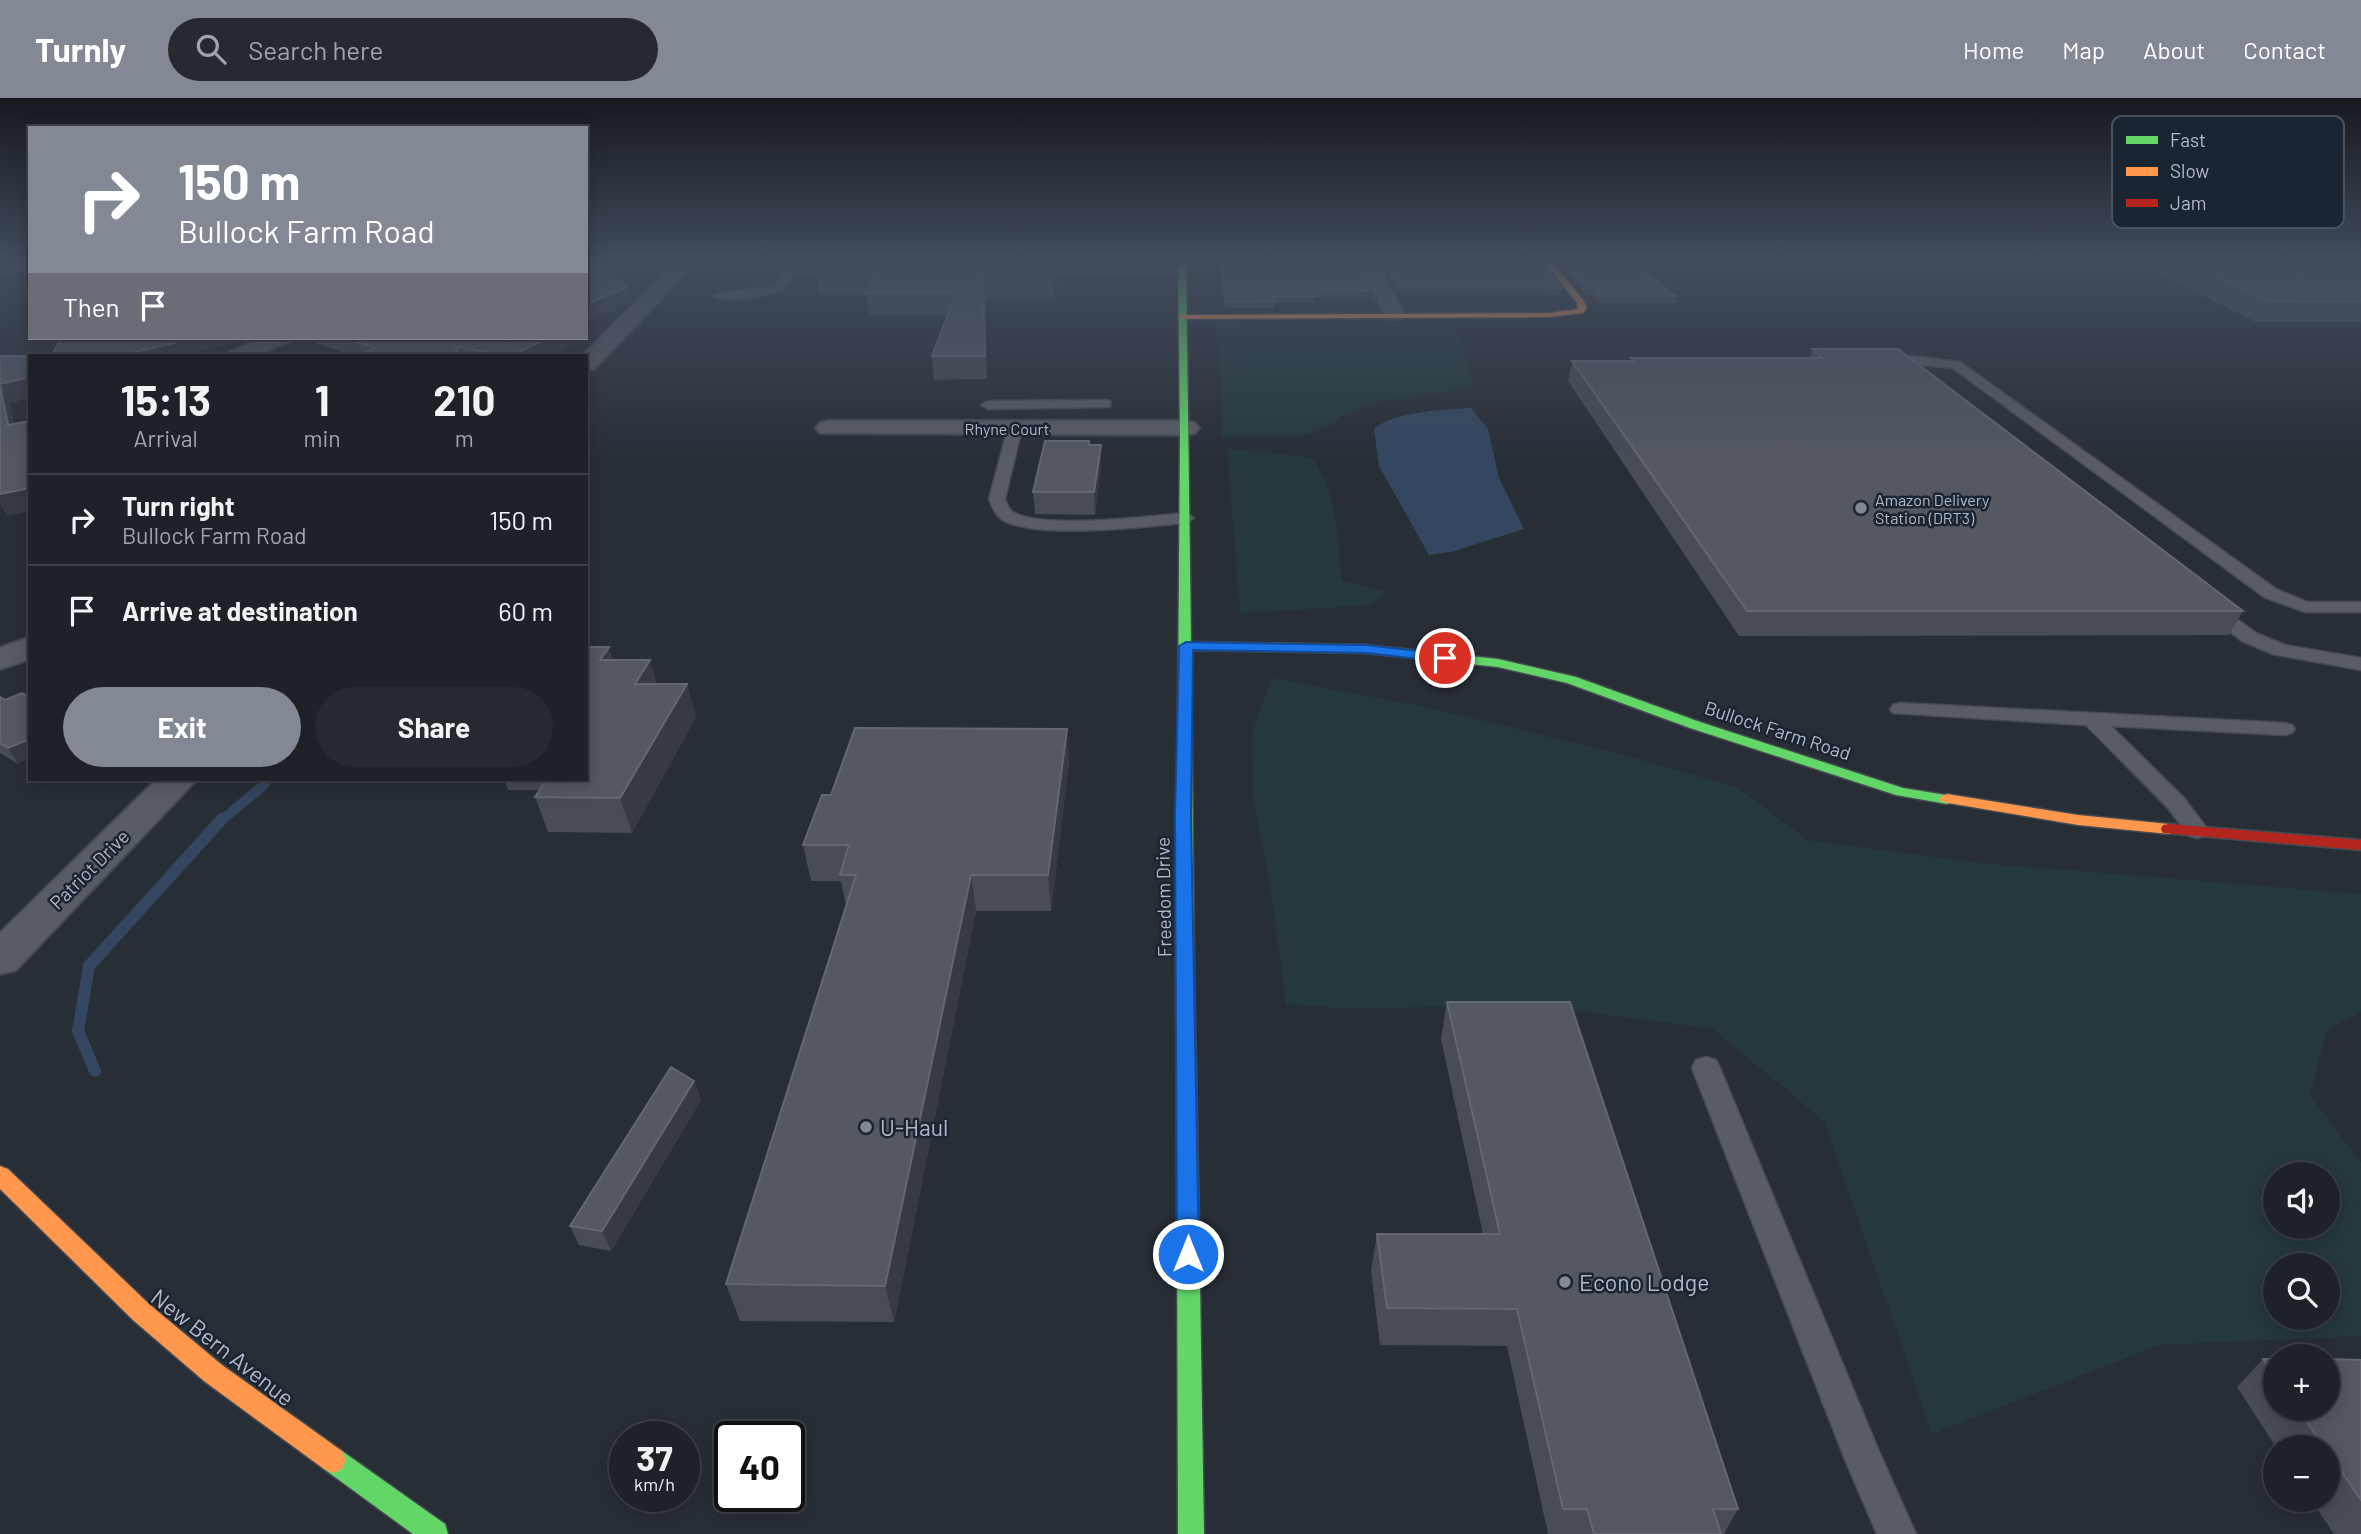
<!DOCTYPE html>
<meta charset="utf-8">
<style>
body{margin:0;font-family:Barlow,sans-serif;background:#262a30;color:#f1f3f6;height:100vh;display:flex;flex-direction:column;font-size:26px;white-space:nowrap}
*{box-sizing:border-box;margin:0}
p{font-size:23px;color:#a1a4a8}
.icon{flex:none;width:38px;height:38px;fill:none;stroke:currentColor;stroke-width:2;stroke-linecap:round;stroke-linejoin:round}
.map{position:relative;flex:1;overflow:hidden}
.sheet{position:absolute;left:28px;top:256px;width:560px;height:427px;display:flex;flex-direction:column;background:#1e2228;border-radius:0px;box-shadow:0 4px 18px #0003,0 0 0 2px #3c3f45}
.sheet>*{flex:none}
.top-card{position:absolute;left:28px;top:28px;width:560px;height:214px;border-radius:0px;box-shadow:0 4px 18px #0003,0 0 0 2px #3c3f45;background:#828995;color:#fff;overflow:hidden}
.fabs{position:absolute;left:2263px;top:1064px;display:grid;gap:14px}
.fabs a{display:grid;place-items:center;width:77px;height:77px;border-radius:50%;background:#1e2228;box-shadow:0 4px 18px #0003,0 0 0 2px #3c3f45;font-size:35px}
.speed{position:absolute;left:609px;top:1323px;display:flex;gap:14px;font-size:35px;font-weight:700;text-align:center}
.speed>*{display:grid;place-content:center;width:91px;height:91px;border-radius:50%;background:#1e2228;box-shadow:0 4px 18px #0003,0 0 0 2px #3c3f45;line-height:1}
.speed small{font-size:18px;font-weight:400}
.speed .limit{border:4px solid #111;border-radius:10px;background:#fff;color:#111}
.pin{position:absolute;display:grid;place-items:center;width:60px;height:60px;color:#fff;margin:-30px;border:4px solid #fff;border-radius:50%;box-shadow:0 2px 7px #0007}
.me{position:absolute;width:77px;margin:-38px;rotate:0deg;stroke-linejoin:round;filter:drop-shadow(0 0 5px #0008)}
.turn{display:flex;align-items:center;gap:24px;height:147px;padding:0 35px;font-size:32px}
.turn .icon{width:91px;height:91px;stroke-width:2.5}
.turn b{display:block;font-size:49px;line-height:60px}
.then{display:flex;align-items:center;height:66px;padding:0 35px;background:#0003;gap:14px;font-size:26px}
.eta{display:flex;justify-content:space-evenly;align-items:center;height:119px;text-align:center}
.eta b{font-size:42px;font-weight:700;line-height:49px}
.primary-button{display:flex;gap:14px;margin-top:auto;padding:14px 35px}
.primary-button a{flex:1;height:80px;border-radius:42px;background:#828995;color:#fff;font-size:28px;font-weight:700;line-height:80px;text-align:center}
.primary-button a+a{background:#262a30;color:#f1f3f6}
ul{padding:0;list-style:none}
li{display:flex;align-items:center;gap:21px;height:91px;padding:0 35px;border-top:2px solid #3c3f45}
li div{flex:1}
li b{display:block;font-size:26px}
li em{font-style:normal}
header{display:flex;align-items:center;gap:42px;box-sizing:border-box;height:98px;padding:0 35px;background:#828995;color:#fff}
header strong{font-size:33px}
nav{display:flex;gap:38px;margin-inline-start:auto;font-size:24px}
.search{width:490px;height:63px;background:#262a30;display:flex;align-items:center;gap:18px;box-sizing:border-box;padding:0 24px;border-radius:38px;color:#a1a4a8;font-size:26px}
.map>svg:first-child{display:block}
.green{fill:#25383c;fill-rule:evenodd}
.water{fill:#344760}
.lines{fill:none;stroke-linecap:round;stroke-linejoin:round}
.stream-far2{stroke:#344760;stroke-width:5}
.stream-far1{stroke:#344760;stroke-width:10}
.stream{stroke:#344760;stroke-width:12}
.lane-casing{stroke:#464a51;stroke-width:3}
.street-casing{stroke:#464a51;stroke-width:4}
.fast-casing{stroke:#464a51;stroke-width:3}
.slow-casing{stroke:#464a51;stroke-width:3}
.jam-casing{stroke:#464a51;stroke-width:3}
.lane{fill:#585c64;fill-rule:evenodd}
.street{fill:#585c64;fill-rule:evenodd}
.fast{fill:#63d668;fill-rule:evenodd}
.slow{fill:#ff974d;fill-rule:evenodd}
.jam{fill:#b3261e;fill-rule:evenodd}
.wall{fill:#474c55}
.shaded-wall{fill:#363b43}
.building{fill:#535861;stroke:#626771;stroke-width:2}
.route{fill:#1a73e8;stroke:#114b97;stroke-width:2}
.poi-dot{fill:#828995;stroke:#1b2431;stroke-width:2.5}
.labels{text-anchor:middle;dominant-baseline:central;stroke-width:5;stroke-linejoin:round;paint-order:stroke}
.far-street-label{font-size:16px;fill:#b2bac8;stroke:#1b2431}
.far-poi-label{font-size:16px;fill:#b2bac8;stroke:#1b2431;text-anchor:start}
.street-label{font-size:19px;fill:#b2bac8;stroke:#1b2431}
.near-poi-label{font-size:23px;fill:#b2bac8;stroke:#1b2431;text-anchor:start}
.near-street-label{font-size:23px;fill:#b2bac8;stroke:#1b2431}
.key{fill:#1b2431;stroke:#48515e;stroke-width:2}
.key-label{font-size:19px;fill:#b2bac8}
</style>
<header>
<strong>Turnly</strong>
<div class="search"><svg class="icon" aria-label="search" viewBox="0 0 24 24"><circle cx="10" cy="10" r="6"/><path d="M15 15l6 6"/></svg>Search here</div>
<nav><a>Home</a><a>Map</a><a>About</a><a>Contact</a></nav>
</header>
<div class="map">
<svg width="2361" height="1436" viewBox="0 0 2361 1436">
<rect width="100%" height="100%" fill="#282e36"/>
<path class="green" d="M1216,223L1441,224L1461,242L1473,289L1372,305L1347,315L1328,329L1307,337L1222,339L1223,303Z
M1227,350L1312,360C1338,395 1337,441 1342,483L1385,493L1373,507L1240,515Z
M1272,580L1431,610L1620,656L1737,689L1807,742L1980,765L2361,796V914L2327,931L2310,997L2361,1065V1238L2159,1247L1932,1336L1824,1023L1713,931L1539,908L1340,910L1286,906L1270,786L1253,703L1252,635ZM2275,1076H2328V1129H2275ZM2275,1167H2328V1220H2275Z"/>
<path class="water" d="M1471,310L1488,331L1499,380L1524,431L1451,454L1429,457L1379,368L1374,331C1392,314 1446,311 1471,310Z"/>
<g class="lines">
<path class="stream-far2" d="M256,240L274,257"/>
<path class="stream-far1" d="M221,723L265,686L267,681"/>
<path class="stream" d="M95,973L78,933L89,868L222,721"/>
<g class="lane-casing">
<path id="lane" d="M793,162H803L799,168H849L854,171L849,174H795L783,192C766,197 727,207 713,198C722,192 760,192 775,188Z
M1037,170H1182L1187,173L1182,176L1041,175L1036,172Z
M1910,258L1960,264L2276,491L2307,504H2361V514H2305L2264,499L1953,270L1912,266L1910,267L1919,278L1918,281H1908L1896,266Z
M1105,302L1110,303V309L988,311L981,307L988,303Z
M1015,326L1022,330L1005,401C1007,406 1008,411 1013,414C1043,432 1149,418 1186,415L1194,420L1186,425C1148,428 1029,443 1000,420C994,415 992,408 989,401L1008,330Z
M2210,505L2216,506L2256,535L2285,547L2361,560V572L2273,556L2242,543L2204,514L2201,510L2204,506Z
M1900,605L2285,625L2292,627L2295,631L2292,635L2285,637L2111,628L2184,700L2209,733L2205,738L2197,740L2189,738L2168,710L2086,627L1893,615L1890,611L1893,607Z
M1706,959L1716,962L1720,970L1878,1351L1916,1436H1877L1846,1364L1692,970L1696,962Z"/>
</g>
<g class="street-casing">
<path id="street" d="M17,162H30V170L0,176V166Z
M679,162H698L594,271L586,272V257H583Z
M1360,162H1378L1404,217L1401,221H1387L1384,217Z
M264,240H292L289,244L256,257H227L231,253Z
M828,323H1187L1195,325L1199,330L1195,335L1187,337L820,335L816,330L820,325Z
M30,539V561L0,571V550Z
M157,681H197L16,872L0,876V835Z"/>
</g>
<g class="fast-casing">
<path id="fast" d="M1178,162H1186L1191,544L1365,547L1498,561L1576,579L1700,624L1903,690L1952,698L1955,701L1952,704L1947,706L1896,697L1690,630L1567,585L1498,569L1365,555L1191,552L1194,869L1191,874H1179L1176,869L1180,339Z
M1188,1115L1196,1117L1199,1124L1204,1436H1178L1177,1124L1180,1117Z
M333,1349L342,1353L445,1426L448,1436H413L324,1371L320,1362L324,1353Z"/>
</g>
<g class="slow-casing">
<path id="slow" d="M1543,162H1550L1584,203L1587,210L1583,215L1549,219L1183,221L1179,219L1183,217L1549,215L1578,211L1577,205Z
M1947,696L2078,717L2169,726L2177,731L2169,736L2078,727L1942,704L1939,701L1942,698Z
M1185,863L1191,864L1194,869L1199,1124L1196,1131L1188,1133L1180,1131L1177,1124L1176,869L1179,864Z
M0,1068L8,1071L149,1206L222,1267L342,1353L346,1362L342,1371L333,1375L324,1371L204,1283L133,1222L0,1091Z"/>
</g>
<g class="jam-casing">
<path id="jam" d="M2169,726L2361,742V752L2163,735L2161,731L2163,727Z"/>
</g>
<use href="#lane" class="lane"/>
<use href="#street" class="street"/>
<use href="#fast" class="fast"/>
<use href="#slow" class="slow"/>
<use href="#jam" class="jam"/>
</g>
<path class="wall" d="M827,162H1061L1060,167H1057L1058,178L1054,199H985L987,281L934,282L932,258L948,217H869L866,197H819L816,176Z
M1225,162H1360L1371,187V193H1367V199H1313V205H1275L1274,210H1225L1222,171V165H1226Z
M1381,162H1540L1562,190L1561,196L1396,193Z
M1557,162H1627L1676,198L1675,205H1600L1592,196H1585Z
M1843,162H2011L2009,168L1853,169Z
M2131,162H2344L2361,168V224H2256Z
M301,240H484L481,242L486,240H580L581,243L553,257H351Z
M1812,251L2243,513L2229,537L1739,538L1568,283L1572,263H1631V260H1809Z
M1089,343V347H1101V368L1095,417L1035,416L1033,394Z
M613,562L657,586L696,619L632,735L548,734L535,699L539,692H508L504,681H586Z
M0,599L18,666L0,655Z
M1069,665L1051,813H976L894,1224L740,1223L726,1186L846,808L841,783H811L803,747L831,697Z
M1447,904L1738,1411L1724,1436H1548L1507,1248L1380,1247L1371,1173L1377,1136H1483L1441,941Z
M694,983L701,1002L611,1153L579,1147L570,1128Z
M2263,1261H2275V1311H2328L2361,1262V1436H2334L2311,1402H2328V1349H2276L2237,1289Z"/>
<path class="shaded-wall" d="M601,162H657L636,167L640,182L608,192Z
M1056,162H1057L1058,178L1054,199L1053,178Z
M2310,172L2300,191L2302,177Z
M983,178L985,199L987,281L985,258Z
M628,189L632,205L586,225V206Z
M178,240H249L187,257H122Z
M457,240H484L470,251Z
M548,240H580L581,243L553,257H513Z
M30,279V300L10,305L19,346L8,327L0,286Z
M1101,347V368L1095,417L1094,394Z
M30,390V413L7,418L0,406V396Z
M609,549L619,581L600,562Z
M650,562L660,595L635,586Z
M687,586L696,619L632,735L620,700Z
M1067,631L1069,665L1051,813L1048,777Z
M30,641V661L18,666L8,650Z
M971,777L976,813L894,1224L885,1188Z
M694,983L701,1002L611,1153L602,1133Z"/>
<path class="building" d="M586,162H616L636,166L604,176L628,189L586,206Z
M827,162H1056L1053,178H983L985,258H932L956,195H865L878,176H816Z
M1226,162H1360L1371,187H1365L1367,193H1312L1313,199H1273L1275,203L1225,204L1222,165H1227Z
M1384,162H1540L1562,190L1396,187Z
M1563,162H1627L1676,198H1601L1594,190H1586Z
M2179,162H2344L2361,168V172H2310L2302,177L2304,181L2361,182V204L2267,203Z
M61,240H178L169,242L174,245L122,257H52Z
M344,240H457L459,242H483L486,240H548L513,257H500L454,248L457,251L455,257H360L375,250Z
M1812,251H1898L2243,513H1747L1572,263H1634L1631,260H1822Z
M0,258H30V279L0,286Z
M0,287L8,327L30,323V390L0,396Z
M1045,343H1089V347H1101L1094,394H1033Z
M586,549H609L600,562H650L635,586H687L620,700L535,699L547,681H586Z
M22,595L30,600V641L8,650L0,645V599L5,602Z
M855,630L1067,631L1048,777H971L885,1188L726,1186L856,777H840L849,747H803L822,697H831Z
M1447,904H1570L1738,1411H1713L1721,1436H1594L1587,1411H1563L1517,1211L1387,1210L1377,1136H1500Z
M671,969L694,983L602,1133L570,1128Z
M2263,1261H2275V1278Z
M2328,1261L2361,1262V1402L2328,1354V1349H2324L2298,1311H2328Z"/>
<linearGradient id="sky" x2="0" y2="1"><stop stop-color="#16191e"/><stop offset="0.45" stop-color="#424c5d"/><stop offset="1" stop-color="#424c5d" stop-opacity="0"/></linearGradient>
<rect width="2361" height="363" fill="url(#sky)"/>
<path class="route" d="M1186,544L1366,547L1445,556L1452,560L1445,564L1366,555L1193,552L1191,717L1199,1156L1196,1163L1188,1166L1180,1163L1177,1156L1175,717L1179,548Z"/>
<g class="poi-dot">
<circle cx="1861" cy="410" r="7"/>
<circle cx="866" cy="1029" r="7"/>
<circle cx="1565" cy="1184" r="7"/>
</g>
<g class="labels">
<g class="far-street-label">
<text x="1007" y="330">Rhyne Court</text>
</g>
<g class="far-poi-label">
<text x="1875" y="401">Amazon Delivery<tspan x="1875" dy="18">Station (DRT3)</tspan></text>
</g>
<g class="street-label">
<text transform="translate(1778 632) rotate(18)">Bullock Farm Road</text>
<text transform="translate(89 771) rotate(-45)">Patriot Drive</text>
<text transform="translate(1163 799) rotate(-91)">Freedom Drive</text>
</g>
<g class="near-poi-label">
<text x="880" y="1029">U-Haul</text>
<text x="1579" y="1184">Econo Lodge</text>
</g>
<g class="near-street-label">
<text transform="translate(223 1249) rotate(38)">New Bern Avenue</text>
</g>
</g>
<rect x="2112" y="18" width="232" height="112" rx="10" class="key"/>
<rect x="2126" y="38" width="32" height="8" fill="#63d668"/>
<rect x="2126" y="69" width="32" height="9" fill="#ff974d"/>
<rect x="2126" y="101" width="32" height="8" fill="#b3261e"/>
<g class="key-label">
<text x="2170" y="49">Fast</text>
<text x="2170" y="80">Slow</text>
<text x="2170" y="112">Jam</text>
</g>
</svg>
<div class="fabs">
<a><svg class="icon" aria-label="sound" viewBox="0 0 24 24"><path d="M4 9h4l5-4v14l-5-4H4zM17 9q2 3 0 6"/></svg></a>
<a><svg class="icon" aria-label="search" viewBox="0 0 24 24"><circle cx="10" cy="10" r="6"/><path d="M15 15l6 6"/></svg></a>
<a>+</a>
<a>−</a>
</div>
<div class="speed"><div>37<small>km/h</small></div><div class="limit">40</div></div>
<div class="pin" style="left:1445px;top:560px;background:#d93025"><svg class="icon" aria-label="arrive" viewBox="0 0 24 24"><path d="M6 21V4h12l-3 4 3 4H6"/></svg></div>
<svg class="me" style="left:1188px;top:1156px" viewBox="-20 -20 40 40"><circle r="17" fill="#1a73e8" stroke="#fff" stroke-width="3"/><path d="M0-11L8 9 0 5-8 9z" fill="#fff"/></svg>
<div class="top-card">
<div class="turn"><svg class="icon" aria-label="right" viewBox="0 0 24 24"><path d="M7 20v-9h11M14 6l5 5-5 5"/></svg><div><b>150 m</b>Bullock Farm Road</div></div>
<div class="then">Then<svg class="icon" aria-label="arrive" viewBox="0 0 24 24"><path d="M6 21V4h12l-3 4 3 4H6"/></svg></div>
</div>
<section class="sheet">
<div class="eta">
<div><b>15:13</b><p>Arrival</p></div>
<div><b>1</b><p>min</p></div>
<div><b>210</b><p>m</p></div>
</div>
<ul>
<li><svg class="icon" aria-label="right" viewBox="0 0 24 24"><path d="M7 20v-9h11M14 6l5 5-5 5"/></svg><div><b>Turn right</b><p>Bullock Farm Road</p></div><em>150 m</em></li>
<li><svg class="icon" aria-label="arrive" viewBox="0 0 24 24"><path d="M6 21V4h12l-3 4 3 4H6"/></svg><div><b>Arrive at destination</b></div><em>60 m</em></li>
</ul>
<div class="primary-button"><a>Exit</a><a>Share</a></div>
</section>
</div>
